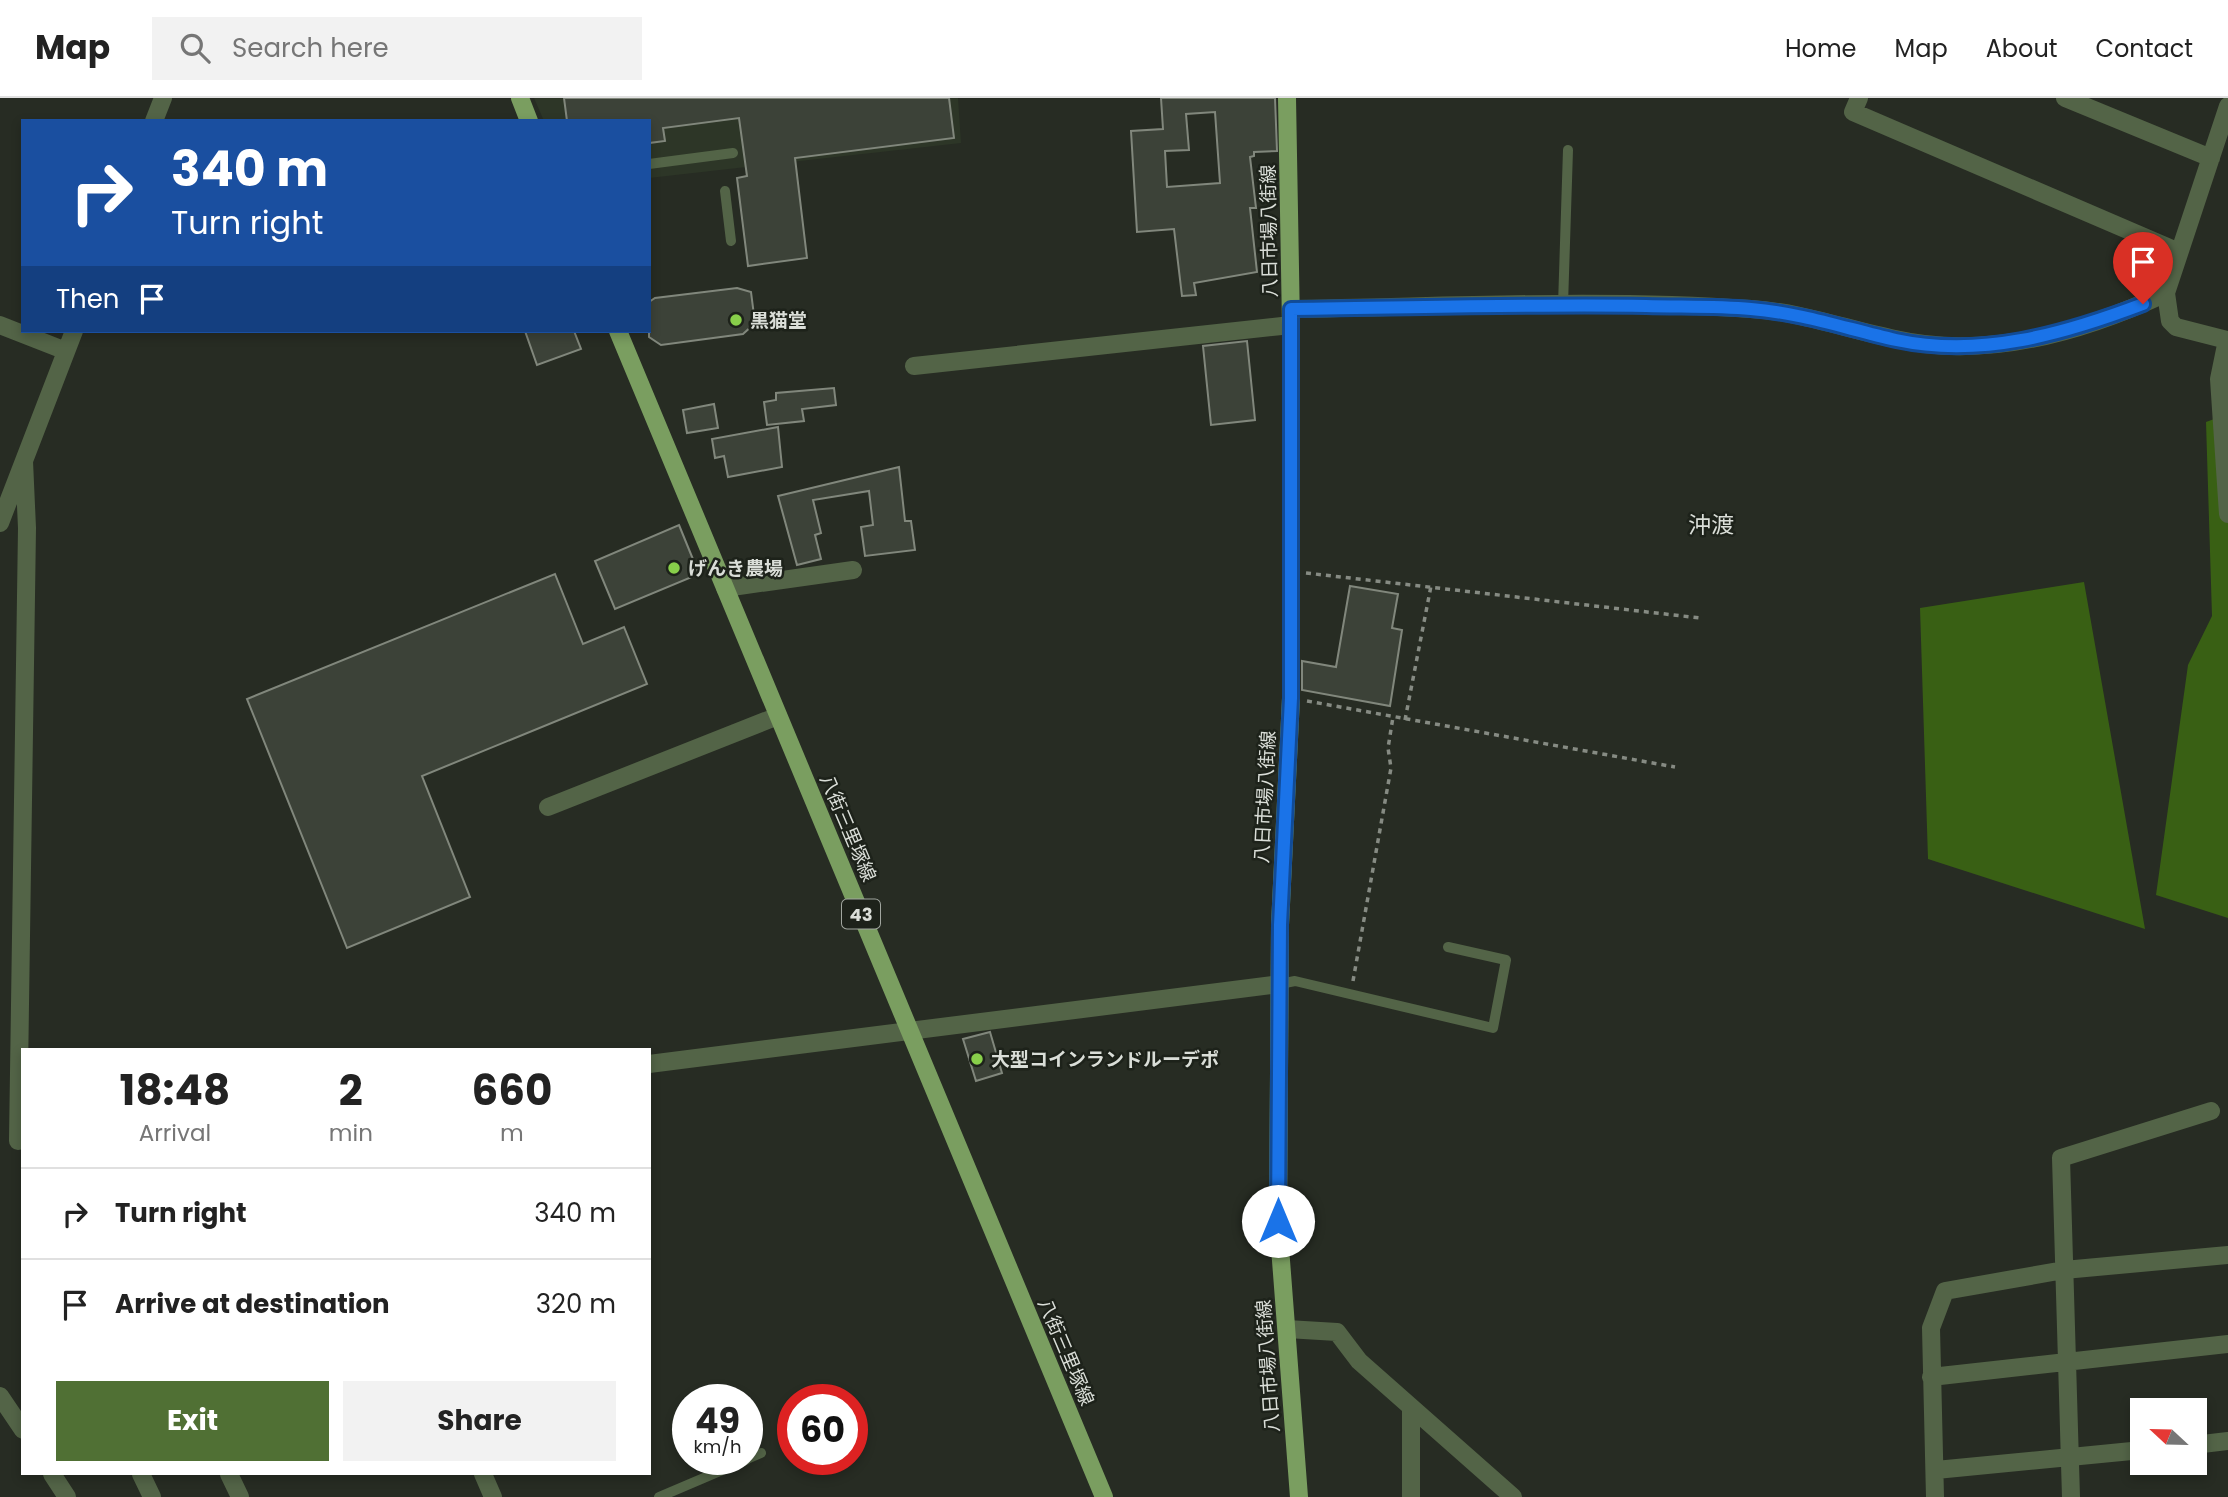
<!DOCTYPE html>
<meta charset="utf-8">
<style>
body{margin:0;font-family:Poppins,"Noto Sans JP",sans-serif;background:#f2f2f2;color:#222;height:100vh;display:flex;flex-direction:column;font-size:26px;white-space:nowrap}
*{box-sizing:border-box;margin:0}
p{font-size:23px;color:#767676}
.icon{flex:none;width:38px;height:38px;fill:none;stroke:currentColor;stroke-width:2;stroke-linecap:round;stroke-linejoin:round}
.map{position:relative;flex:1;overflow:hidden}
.panel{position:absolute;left:21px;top:950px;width:630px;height:427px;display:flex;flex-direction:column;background:#fff;border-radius:0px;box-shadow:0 4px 10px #0003}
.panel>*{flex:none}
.banner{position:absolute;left:21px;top:21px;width:630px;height:214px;border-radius:0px;box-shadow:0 4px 10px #0003;background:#1a4fa0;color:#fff;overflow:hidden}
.needle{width:46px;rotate:292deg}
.buttons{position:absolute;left:2130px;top:1300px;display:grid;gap:14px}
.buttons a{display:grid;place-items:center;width:77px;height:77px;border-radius:0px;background:#fff;box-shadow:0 4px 10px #0003;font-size:35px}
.speed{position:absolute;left:672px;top:1286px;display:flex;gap:14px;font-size:35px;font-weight:700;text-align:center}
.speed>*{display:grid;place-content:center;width:91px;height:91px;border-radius:50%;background:#fff;box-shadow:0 4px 10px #0003;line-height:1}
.speed small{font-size:18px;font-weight:400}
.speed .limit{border:10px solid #d22;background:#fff;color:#111}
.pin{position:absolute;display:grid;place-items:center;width:60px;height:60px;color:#fff;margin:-72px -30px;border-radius:50% 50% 50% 0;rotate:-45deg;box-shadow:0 0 7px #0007}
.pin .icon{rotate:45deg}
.me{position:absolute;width:77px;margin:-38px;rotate:0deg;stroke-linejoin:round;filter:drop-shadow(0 0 5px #0008)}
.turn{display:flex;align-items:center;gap:24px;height:147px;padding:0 35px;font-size:32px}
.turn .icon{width:91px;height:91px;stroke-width:2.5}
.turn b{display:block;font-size:49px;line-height:60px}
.then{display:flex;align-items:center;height:66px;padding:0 35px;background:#0003;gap:14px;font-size:26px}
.eta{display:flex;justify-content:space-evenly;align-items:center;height:119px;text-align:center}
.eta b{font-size:42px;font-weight:700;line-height:49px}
.action{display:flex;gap:14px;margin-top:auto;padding:14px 35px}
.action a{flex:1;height:80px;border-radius:0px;background:#507034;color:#fff;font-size:28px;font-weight:700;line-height:80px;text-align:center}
.action a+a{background:#f2f2f2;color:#222}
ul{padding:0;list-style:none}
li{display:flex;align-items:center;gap:21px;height:91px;padding:0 35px;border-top:2px solid #e0e0e0}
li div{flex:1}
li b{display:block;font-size:26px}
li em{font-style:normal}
header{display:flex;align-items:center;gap:42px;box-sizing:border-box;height:98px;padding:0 35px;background:#fff;border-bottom:2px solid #e0e0e0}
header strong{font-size:33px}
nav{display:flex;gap:38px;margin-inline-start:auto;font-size:24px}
.search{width:490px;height:63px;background:#f2f2f2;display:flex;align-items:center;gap:18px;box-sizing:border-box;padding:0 24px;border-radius:0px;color:#767676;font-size:26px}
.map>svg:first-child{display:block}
.built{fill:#2d3627}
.forest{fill:#396014}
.building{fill:#3c4238;stroke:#81877c;stroke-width:2;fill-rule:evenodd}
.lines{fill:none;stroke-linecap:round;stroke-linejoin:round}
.path{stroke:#868b83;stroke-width:3.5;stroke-dasharray:5 5;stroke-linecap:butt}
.lane{stroke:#536447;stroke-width:10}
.street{stroke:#536447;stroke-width:18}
.primary{stroke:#7a9e60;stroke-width:18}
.route-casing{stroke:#114b97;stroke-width:18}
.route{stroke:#1a73e8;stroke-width:12}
.poi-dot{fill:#88cf4a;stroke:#1d221a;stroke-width:2.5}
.labels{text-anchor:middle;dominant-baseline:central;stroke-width:5;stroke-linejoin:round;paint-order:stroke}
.shield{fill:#1d221a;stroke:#a1a69f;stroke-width:2}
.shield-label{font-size:18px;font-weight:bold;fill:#daded8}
.street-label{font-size:19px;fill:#daded8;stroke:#1d221a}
.poi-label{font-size:19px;font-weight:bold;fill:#daded8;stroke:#1d221a;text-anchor:start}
.quarter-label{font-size:23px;fill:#daded8;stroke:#1d221a}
</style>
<header>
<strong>Map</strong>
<div class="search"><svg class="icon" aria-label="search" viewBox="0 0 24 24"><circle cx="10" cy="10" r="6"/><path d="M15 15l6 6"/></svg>Search here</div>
<nav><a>Home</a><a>Map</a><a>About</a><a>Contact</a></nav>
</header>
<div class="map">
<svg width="2228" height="1399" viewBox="0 0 2228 1399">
<rect width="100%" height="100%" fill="#272c23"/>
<path class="built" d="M534,0H958L961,45L649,80V23H544Z"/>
<path class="forest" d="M2228,316V820L2156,797L2188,567L2212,518L2206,324Z
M2084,484L2145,831L1928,761L1920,510Z"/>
<path class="building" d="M564,0H949L954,40L795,60L807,160L748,168L737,80L747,78L739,20L663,30L665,43L649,45V23H567Z
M1161,0H1275L1277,53L1254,54V58L1250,59L1256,110H1250L1257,174L1194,185L1196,197L1182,198L1174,131L1137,134L1131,33L1163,31ZM1215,14L1220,85L1167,89L1165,53L1189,52L1186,16Z
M737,190L751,194L755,225L743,236L661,247L649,239V204L655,200Z
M525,233H574L581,251L537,267Z
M1247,243L1255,322L1211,327L1203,248Z
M834,290L836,307L802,311L804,323L767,327L764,304L776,302V295Z
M714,306L718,330L687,335L683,312Z
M778,329L782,369L728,379L724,358L715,360L712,341Z
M899,369L905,423H911L915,452L865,458L861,429L873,427L869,393L813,402L821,435L815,437L821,461L797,467L778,398Z
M679,427L699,476L615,511L595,463Z
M555,476L583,546L624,529L647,586L422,678L470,799L347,850L247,601Z
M1350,488L1398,496L1392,530L1402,532L1390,608L1302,592V563L1336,569Z
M990,934L1002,975L976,983L963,941Z"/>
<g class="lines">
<path class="path" d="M1306,475L1700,520
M1307,603L1675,669
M1405,622L1431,488
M1353,883L1391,670L1388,650L1393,619"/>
<path class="lane" d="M649,66L733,55
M725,93L731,143
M1563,207L1568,52
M1280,886L1295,883L1493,930L1506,862L1448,849
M747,1361L761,1355
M659,1399L746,1362"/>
<path class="street" d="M1859,0L1853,14L2179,154
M2065,0L2211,60
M2228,8L2166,195L2170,223L2176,229L2227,242L2219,281L2228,416
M154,23L163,0
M1291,211C1444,209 1599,200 1751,211C1801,214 1846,231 1895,241C1987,262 2083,234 2166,195
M0,227L66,253
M914,268L1291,227
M0,425L74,233
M725,490L853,472
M548,709L778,618
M649,966L1280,886
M18,1043L27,430L24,363
M1287,1231L1337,1234L1359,1263L1513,1399
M1931,1279L2228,1246
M0,1298L23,1332
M2194,1347L2228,1343
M1936,1372L2142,1352
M52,1376L67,1399
M141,1376L152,1399
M229,1376L240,1399
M483,1376L493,1399
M1411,1399V1310
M1935,1399L1931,1230L1945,1193L2064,1172L2228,1157
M2071,1399L2061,1060L2211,1013"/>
<path class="primary" d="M520,0L529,23
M1287,0L1291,227V600L1280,827L1278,1123L1299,1399
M618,233L1104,1399"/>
</g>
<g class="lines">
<g class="route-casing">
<path id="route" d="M1278,1123L1280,827L1291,600V211C1409,210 1527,206 1646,208C1681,209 1717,208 1751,211C1802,215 1847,231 1896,242C1981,260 2064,236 2143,206"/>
</g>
<use href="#route" class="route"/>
</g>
<g class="poi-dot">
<circle cx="736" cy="222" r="7"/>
<circle cx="674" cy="470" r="7"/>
<circle cx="977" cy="961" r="7"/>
</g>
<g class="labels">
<rect class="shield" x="842" y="801.5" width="38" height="29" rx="5"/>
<g class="shield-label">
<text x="861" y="816">43</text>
</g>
<g class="street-label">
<text transform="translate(1269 133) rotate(-91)">八日市場八街線</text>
<text transform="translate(1265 699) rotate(-87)">八日市場八街線</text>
<text transform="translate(848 730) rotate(67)">八街三里塚線</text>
<text transform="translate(1066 1254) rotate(67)">八街三里塚線</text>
<text transform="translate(1268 1268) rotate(-94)">八日市場八街線</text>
</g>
<g class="poi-label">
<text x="750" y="222">黒猫堂</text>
<text x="688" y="470">げんき農場</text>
<text x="991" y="961">大型コインランドルーデポ</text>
</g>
<g class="quarter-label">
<text x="1711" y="427">沖渡</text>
</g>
</g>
</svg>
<div class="buttons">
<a><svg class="needle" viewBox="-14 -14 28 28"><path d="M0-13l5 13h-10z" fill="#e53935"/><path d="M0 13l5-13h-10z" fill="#767676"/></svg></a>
</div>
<div class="speed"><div>49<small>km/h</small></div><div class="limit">60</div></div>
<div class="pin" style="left:2143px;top:206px;background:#d93025"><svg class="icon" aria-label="arrive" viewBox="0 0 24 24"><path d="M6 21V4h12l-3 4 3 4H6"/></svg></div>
<svg class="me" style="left:1278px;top:1123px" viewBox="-20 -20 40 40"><circle r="19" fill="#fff"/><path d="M0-13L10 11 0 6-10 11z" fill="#1a73e8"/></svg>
<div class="banner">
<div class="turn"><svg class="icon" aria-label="right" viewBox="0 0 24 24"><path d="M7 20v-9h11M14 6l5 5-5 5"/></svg><div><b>340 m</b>Turn right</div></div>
<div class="then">Then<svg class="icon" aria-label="arrive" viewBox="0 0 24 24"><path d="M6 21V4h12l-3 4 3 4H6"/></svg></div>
</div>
<section class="panel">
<div class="eta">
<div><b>18:48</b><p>Arrival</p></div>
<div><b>2</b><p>min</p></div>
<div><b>660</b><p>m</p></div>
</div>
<ul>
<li><svg class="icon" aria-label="right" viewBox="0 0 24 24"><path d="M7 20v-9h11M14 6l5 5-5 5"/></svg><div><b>Turn right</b></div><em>340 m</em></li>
<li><svg class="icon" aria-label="arrive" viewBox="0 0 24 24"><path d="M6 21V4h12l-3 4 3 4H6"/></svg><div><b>Arrive at destination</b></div><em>320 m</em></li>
</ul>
<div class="action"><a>Exit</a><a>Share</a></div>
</section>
</div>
